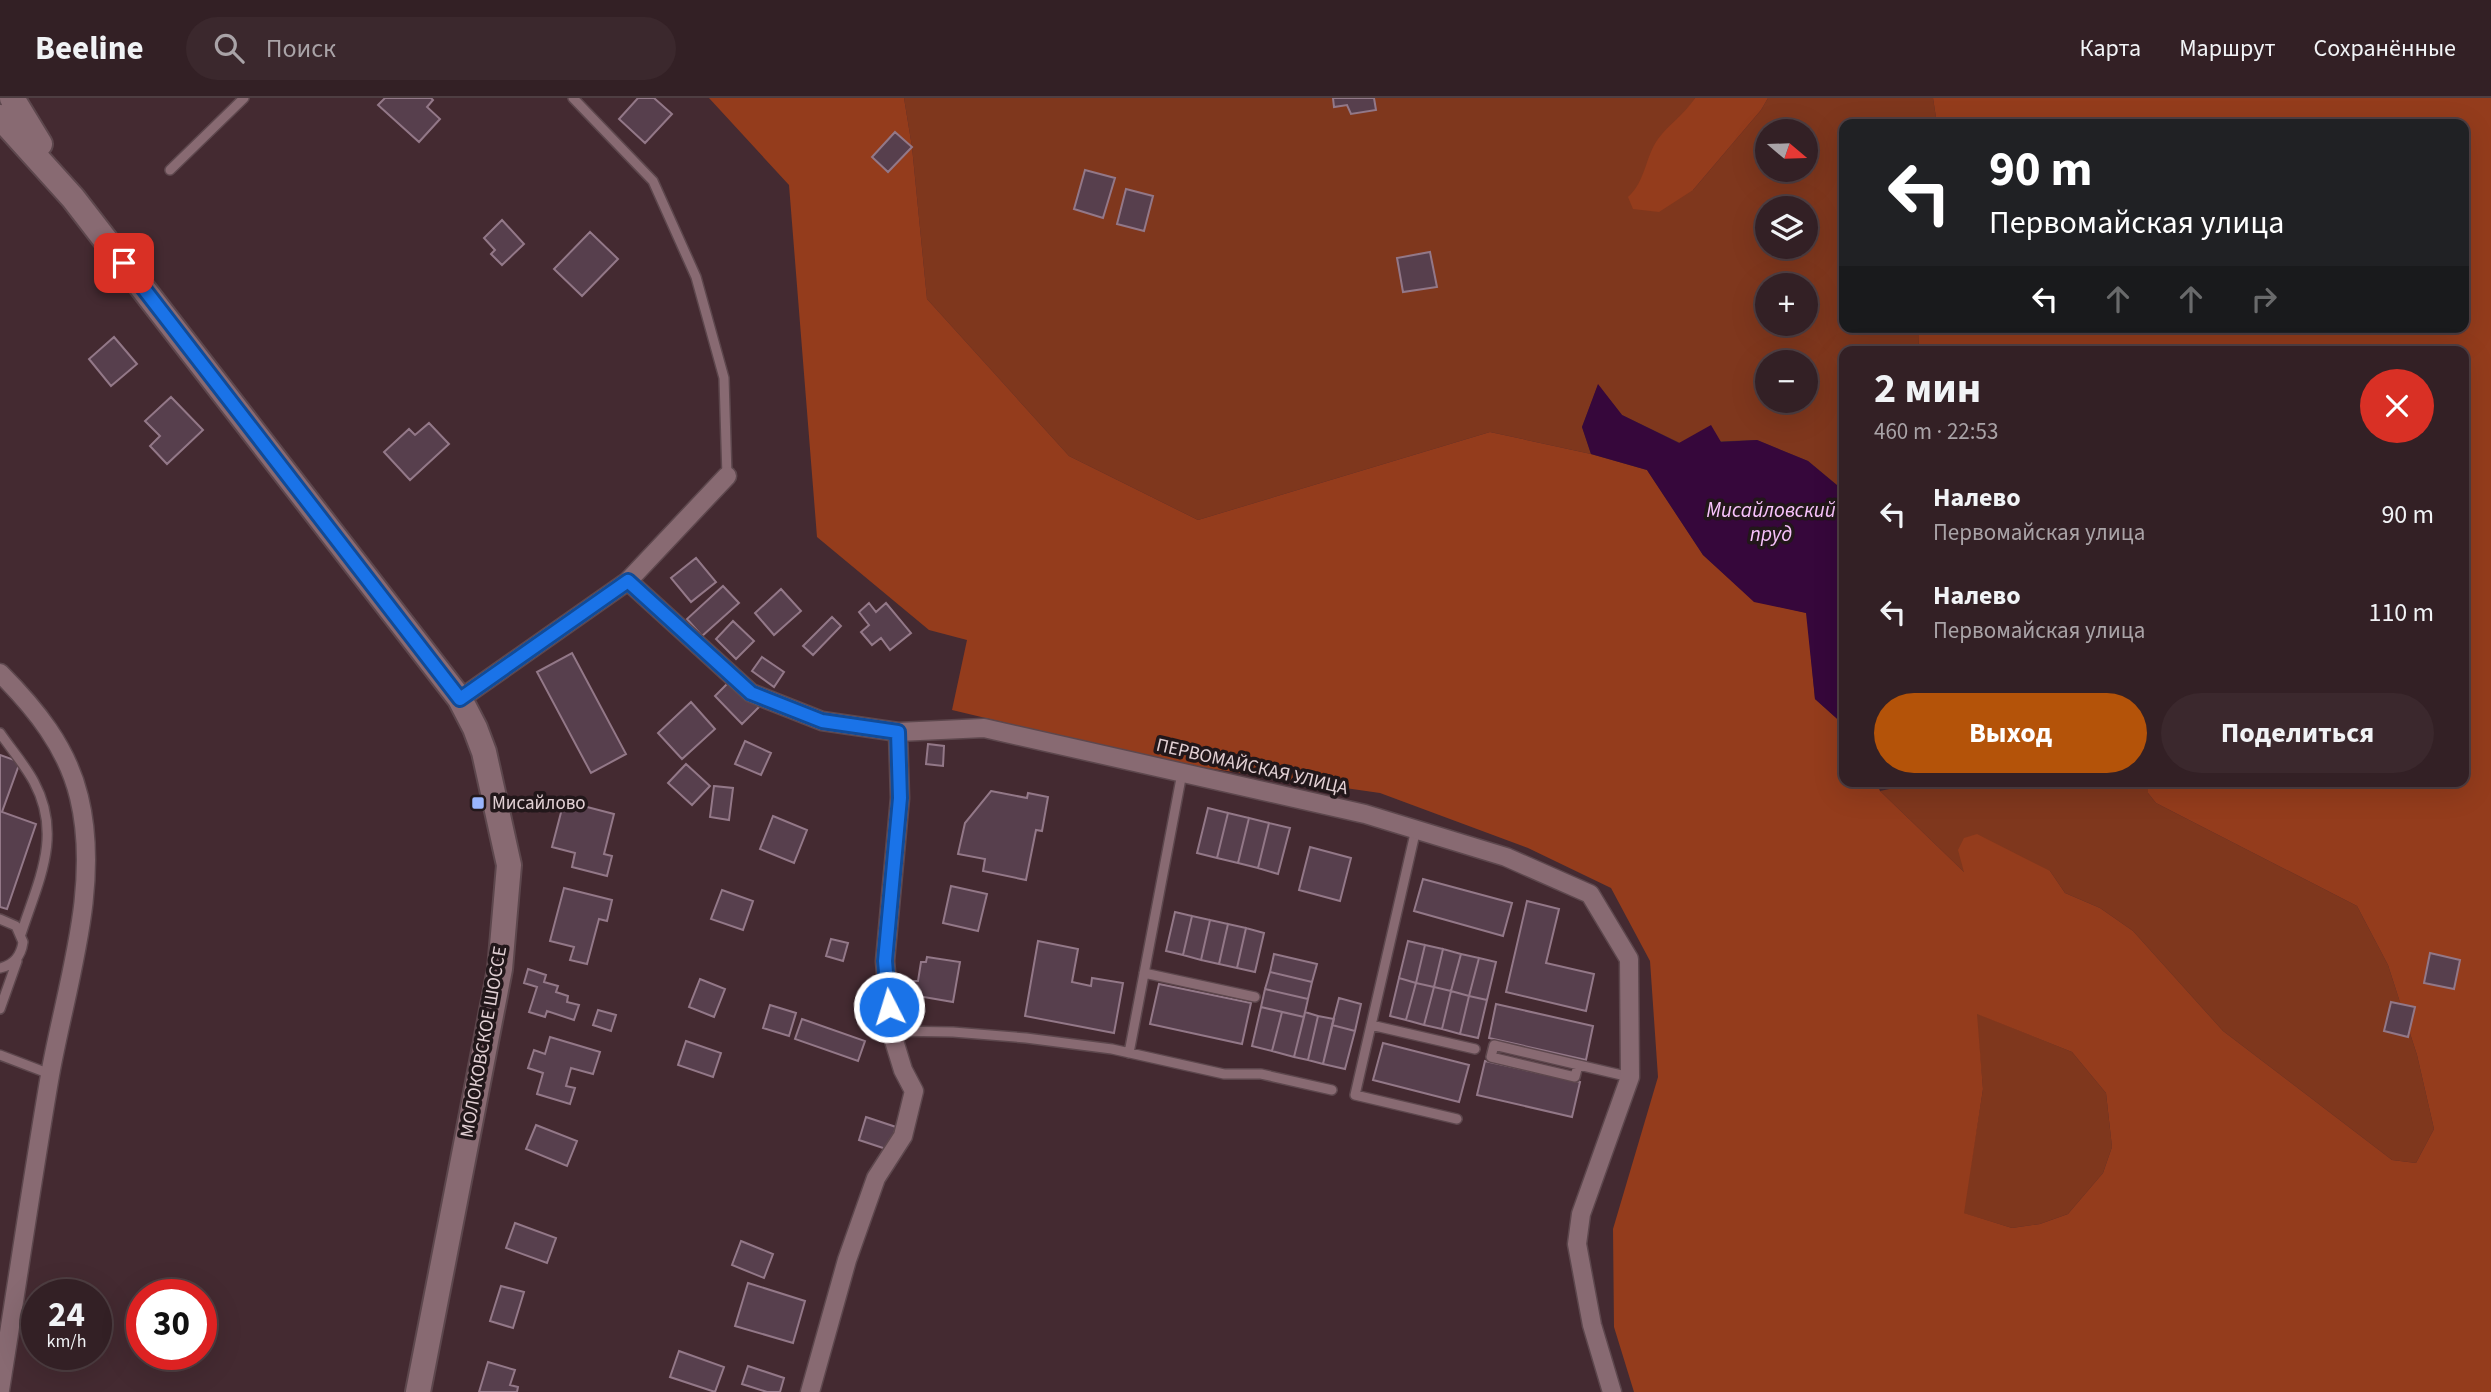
<!DOCTYPE html>
<html lang="ru">
<meta charset="utf-8">
<style>
body{margin:0;font-family:"Source Sans 3",sans-serif;background:#3b282d;color:#f1f3f6;height:100vh;display:flex;flex-direction:column;font-size:26px;white-space:nowrap}
*{box-sizing:border-box;margin:0}
p{font-size:23px;color:#a9a3a7}
.icon{flex:none;width:38px;height:38px;fill:none;stroke:currentColor;stroke-width:2;stroke-linecap:round;stroke-linejoin:round}
.map{position:relative;flex:1;overflow:hidden}
.side{position:absolute;left:1839px;top:248px;width:630px;height:441px;display:flex;flex-direction:column;background:#332025;border-radius:14px;box-shadow:0 7px 28px #0002,0 0 0 2px #4e3e42}
.side>*{flex:none}
.hud{position:absolute;left:1839px;top:21px;width:630px;height:214px;border-radius:14px;box-shadow:0 7px 28px #0002,0 0 0 2px #4e3e42;background:#202124;color:#fff;overflow:hidden}
.needle{width:46px;rotate:109deg}
.controls{position:absolute;left:1755px;top:21px;display:grid;gap:14px}
.controls a{display:grid;place-items:center;width:63px;height:63px;border-radius:50%;background:#332025;box-shadow:0 7px 28px #0002,0 0 0 2px #4e3e42;font-size:35px}
.speed{position:absolute;left:21px;top:1181px;display:flex;gap:14px;font-size:35px;font-weight:700;text-align:center}
.speed>*{display:grid;place-content:center;width:91px;height:91px;border-radius:50%;background:#332025;box-shadow:0 7px 28px #0002,0 0 0 2px #4e3e42;line-height:1}
.speed small{font-size:18px;font-weight:400}
.speed .limit{border:10px solid #d22;background:#fff;color:#111}
.pin{position:absolute;display:grid;place-items:center;width:60px;height:60px;color:#fff;margin:-30px;border-radius:14px;box-shadow:0 4px 10px #0006}
.me{position:absolute;width:77px;margin:-38px;rotate:355deg;stroke-linejoin:round;filter:drop-shadow(0 0 5px #0008)}
.turn{display:flex;align-items:center;gap:24px;height:147px;padding:0 35px;font-size:32px}
.turn .icon{width:91px;height:91px;stroke-width:2.5}
.turn b{display:block;font-size:49px;line-height:60px}
.lanes{display:flex;align-items:center;height:66px;padding:0 35px;background:#0003;justify-content:center;gap:35px;direction:ltr}
.lanes .off{opacity:.35}
.round{display:grid;place-items:center;flex:none;width:74px;height:74px;border-radius:37px;background:#3b282d}
.head{display:flex;align-items:center;justify-content:space-between;height:119px;padding:0 35px}
h1{font-size:42px;font-weight:700;line-height:52px}
.cta{display:flex;gap:14px;margin-top:auto;padding:14px 35px}
.cta a{flex:1;height:80px;border-radius:42px;background:#b45309;color:#fff;font-size:28px;font-weight:700;line-height:80px;text-align:center}
.cta a+a{background:#3b282d;color:#f1f3f6}
ul{padding:0;list-style:none}
li{display:flex;align-items:center;gap:21px;height:98px;padding:0 35px}
li div{flex:1}
li b{display:block;font-size:26px}
li em{font-style:normal}
header{display:flex;align-items:center;gap:42px;box-sizing:border-box;height:98px;padding:0 35px;background:#332025;border-bottom:2px solid #4e3e42}
header strong{font-size:33px}
nav{display:flex;gap:38px;margin-inline-start:auto;font-size:24px}
.search{width:490px;height:63px;background:#3b282d;display:flex;align-items:center;gap:18px;box-sizing:border-box;padding:0 24px;border-radius:38px;color:#a9a3a7;font-size:26px}
.map>svg:first-child{display:block}
.green{fill:#7f371d;fill-rule:evenodd}
.forest{fill:#943c1c;fill-rule:evenodd}
.water{fill:#36073b}
.building{fill:#573f4d;stroke:#937888;stroke-width:2}
.lines{fill:none;stroke-linecap:round;stroke-linejoin:round}
.lane-casing{stroke:#5d474d;stroke-width:12}
.street-casing{stroke:#5d474d;stroke-width:21}
.secondary-casing{stroke:#5d474d;stroke-width:28}
.lane{stroke:#886a72;stroke-width:9}
.street{stroke:#886a72;stroke-width:18}
.secondary{stroke:#886a72;stroke-width:24}
.route-casing{stroke:#114b97;stroke-width:18}
.route{stroke:#1a73e8;stroke-width:12}
.poi-dot{fill:#99b5fd;stroke:#22171a;stroke-width:2.5}
.labels{text-anchor:middle;dominant-baseline:central;stroke-width:7;stroke-linejoin:round;paint-order:stroke}
.street-label{font-size:19px;fill:#e2d0d4;stroke:#22171a}
.poi-label{font-size:19px;fill:#e2d0d4;stroke:#22171a;text-anchor:start}
.water-label{font-size:21px;font-style:italic;fill:#f8c3fc;stroke:#22171a}
</style>
<header>
<strong>Beeline</strong>
<div class="search"><svg class="icon" aria-label="search" viewBox="0 0 24 24"><circle cx="10" cy="10" r="6"/><path d="M15 15l6 6"/></svg>Поиск</div>
<nav><a>Карта</a><a>Маршрут</a><a>Сохранённые</a></nav>
</header>
<div class="map">
<svg width="2491" height="1294" viewBox="0 0 2491 1294">
<rect width="100%" height="100%" fill="#442a31"/>
<path class="green" d="M904,0H1695L1685,16L1658,42L1638,90L1693,92L1761,12L1768,0H1933L1937,26H1844V229H1918L1919,254H1844V393L1808,363L1757,342L1680,345L1622,317L1598,287L1582,329L1591,356L1490,334L1198,422L1069,358L927,201L912,49ZM1768,33H1806V72H1768ZM1768,110H1806V149H1768ZM1768,187H1806V226H1768ZM1768,264H1806V303H1768Z
M1922,684H2148V695L2156,705L2357,808L2388,867L2417,957L2434,1031L2416,1065L2392,1062L2223,933L2133,833L2100,810L2065,795L2050,773L1965,775L1880,693Z
M1976,915L2072,954L2106,995L2112,1049L2103,1075L2068,1116L2040,1126L2012,1130L1963,1115L1983,991Z"/>
<path class="forest" d="M709,0H904L912,49L927,201L1069,358L1198,422L1490,334L1591,356L1647,372L1703,457L1754,503L1807,515L1815,601L1844,627V684H1876L1880,693L1964,774L1958,752L1964,740L1977,736L2050,773L2065,795L2100,810L2133,833L2223,933L2392,1062L2416,1065L2434,1031L2417,957L2388,867L2357,808L2156,705L2148,695V684H2464V254H1919L1918,229H2464V26H1937L1933,0H2491V1294H1634L1614,1229L1613,1131L1658,979L1650,863L1611,790L1528,750L1380,695L1179,666L952,612L967,542L929,532L817,439L789,87ZM1977,916L2072,954L2106,995L2112,1049L2103,1075L2068,1116L2040,1126L2012,1130L1964,1115L1983,991Z
M1695,0H1768L1761,12L1693,92L1659,114L1633,111L1628,99C1646,83 1645,59 1658,41C1669,26 1683,18 1695,0Z"/>
<path class="water" d="M1598,286L1622,317L1679,345L1711,327L1721,344L1757,342L1808,363L1844,393V627L1815,601L1806,515L1754,504L1703,457L1647,372L1591,356L1582,329Z"/>
<path class="building" d="M385,0H431L433,2L427,9L440,21L419,44L378,7Z
M638,0H654L672,16L645,45L619,21Z
M1333,0H1374L1376,12L1351,16L1347,7L1334,9Z
M895,34L912,49L888,74L872,59Z
M1085,72L1115,80L1103,120L1074,111Z
M1126,91L1153,98L1144,133L1117,126Z
M502,122L524,146L502,167L491,156L495,152L484,140Z
M590,134L618,161L582,198L554,171Z
M1430,154L1437,189L1403,194L1397,160Z
M114,239L137,266L111,288L89,261Z
M171,299L203,332L167,366L150,348L160,338L145,323Z
M429,325L449,346L410,382L384,354L409,331L415,337Z
M696,460L716,484L691,504L671,480Z
M723,488L739,505L702,538L687,521Z
M781,491L801,513L774,537L755,515Z
M869,505L876,514L886,505L911,535L890,552L881,540L872,547L861,534L869,527L859,514Z
M832,519L841,528L813,557L803,548Z
M733,523L754,543L736,561L716,541Z
M572,555L626,656L591,675L537,574Z
M762,559L784,574L774,589L752,573Z
M731,582L759,609L742,626L715,598Z
M691,604L715,631L682,661L658,635Z
M745,643L771,655L761,677L735,666Z
M928,646L944,648L943,668L926,666Z
M0,657L20,664L2,714L36,726L7,811L0,809Z
M686,666L710,688L692,707L668,685Z
M714,688L733,690L729,722L710,719Z
M991,693L1027,700L1028,695L1048,699L1042,733L1036,732L1026,782L983,773L985,761L958,756L965,725Z
M564,703L614,716L604,756L612,758L607,778L572,769L575,755L552,749Z
M1208,710L1228,715L1217,760L1197,755Z
M1228,715L1249,720L1238,765L1217,760Z
M773,718L807,732L794,765L760,751Z
M1249,720L1269,725L1258,770L1238,765Z
M1269,725L1290,730L1278,776L1258,770Z
M1310,749L1351,760L1340,803L1299,792Z
M1423,781L1512,805L1503,838L1414,813Z
M951,788L987,796L978,833L943,825Z
M564,790L612,802L607,823L599,821L587,866L570,862L574,849L550,843Z
M722,792L753,803L743,832L711,821Z
M1527,803L1559,811L1546,865L1594,876L1586,913L1506,894Z
M1175,814L1192,818L1183,857L1166,853Z
M1192,818L1210,822L1201,862L1183,857Z
M1210,822L1228,826L1219,866L1201,862Z
M1228,826L1246,830L1237,870L1219,866Z
M1246,830L1264,835L1255,874L1237,870Z
M831,841L848,845L843,863L826,858Z
M1038,843L1078,851L1072,884L1091,888L1092,880L1123,885L1114,935L1025,918Z
M1408,843L1425,847L1416,885L1399,880Z
M1425,847L1443,851L1434,889L1416,885Z
M1443,851L1461,856L1451,893L1434,889Z
M2430,855L2460,862L2454,891L2424,885Z
M1274,856L1317,866L1312,884L1270,874Z
M1461,856L1479,860L1469,898L1451,893Z
M927,859L960,864L953,904L912,897L914,883H918L921,864H926Z
M1479,860L1496,864L1487,902L1469,898Z
M528,871L546,877L544,884L558,888L556,894L568,898L567,904L579,907L574,922L547,913L545,919L529,914L537,889L524,885Z
M1270,874L1312,884L1308,901L1265,891Z
M1399,880L1416,885L1406,922L1390,918Z
M700,881L725,891L714,919L689,909Z
M1416,885L1434,889L1424,927L1406,922Z
M1159,886L1251,905L1242,946L1150,926Z
M1434,889L1451,893L1442,931L1424,927Z
M1265,891L1308,901L1304,919L1261,909Z
M1451,893L1469,898L1460,936L1442,931Z
M1469,898L1487,902L1478,940L1460,936Z
M1339,900L1361,906L1355,933L1332,927Z
M2391,904L2415,909L2408,939L2384,933Z
M1496,906L1593,928L1586,962L1489,940Z
M770,907L796,915L789,938L763,930Z
M1261,909L1282,914L1272,953L1252,948Z
M598,912L616,917L611,933L593,927Z
M1282,914L1304,919L1294,959L1272,953Z
M1305,914L1318,918L1308,962L1294,959Z
M1318,918L1334,921L1323,966L1308,962Z
M802,921L865,943L858,963L795,941Z
M1332,927L1355,933L1345,971L1323,966Z
M550,939L600,954L593,976L571,970L566,988L575,990L570,1006L537,996L543,975L528,970L534,952L545,956Z
M686,943L721,955L713,979L678,967Z
M1383,945L1469,967L1459,1004L1373,982Z
M1485,963L1580,984L1572,1019L1477,997Z
M866,1019L896,1029L889,1052L859,1042Z
M536,1027L577,1043L567,1068L526,1051Z
M515,1125L556,1140L547,1165L506,1150Z
M741,1143L773,1156L764,1180L732,1167Z
M748,1185L805,1203L793,1245L735,1228Z
M501,1188L524,1194L513,1230L490,1223Z
M679,1253L724,1269L715,1294L670,1279Z
M488,1264L515,1272L510,1287L518,1289L517,1294H479Z
M748,1268L784,1280L780,1294H767L742,1286Z"/>
<g class="lines">
<g class="lane-casing">
<path id="lane" d="M573,0L653,83L696,179L724,280L727,378
M170,72L244,0
M0,635C11,651 25,667 34,684C63,738 38,783 21,836
M1416,731L1355,997L1457,1021
M0,821L16,828L23,844C21,858 14,867 0,870
M1144,875L1255,899
M0,911L17,863
M1371,927L1475,951
M891,933L953,934L1026,940L1112,951L1224,976H1261L1332,992
M1129,955L1182,675
M0,957L50,976
M1578,967L1575,979L1491,959L1494,947L1630,979"/>
</g>
<g class="street-casing">
<path id="street" d="M628,483L751,595L822,623L898,634L984,630L1365,716L1506,759L1590,796L1629,861L1630,979L1581,1116L1577,1146L1592,1227L1612,1294
M0,575C35,610 67,649 79,699C101,789 66,887 50,977C32,1082 17,1187 0,1292
M460,601L628,483L727,378
M810,1294L847,1162L876,1080L903,1038L914,993L903,972L891,933L885,863L900,700L898,634"/>
</g>
<g class="secondary-casing">
<path id="secondary" d="M12,0L40,46
M0,19L73,100L460,601L475,630L484,654L509,767L500,871L418,1294"/>
</g>
<use href="#lane" class="lane"/>
<use href="#street" class="street"/>
<use href="#secondary" class="secondary"/>
</g>
<g class="lines">
<g class="route-casing">
<path id="route" d="M124,165L460,601L628,483L751,595L822,623L898,634L900,700L885,863L889,909"/>
</g>
<use href="#route" class="route"/>
</g>
<rect class="poi-dot" x="471" y="698" width="14" height="14" rx="3.5"/>
<g class="labels">
<g class="street-label">
<text transform="translate(1252 669) rotate(13)">ПЕРВОМАЙСКАЯ УЛИЦА</text>
<text transform="translate(484 944) rotate(-80)">МОЛОКОВСКОЕ ШОССЕ</text>
</g>
<g class="poi-label">
<text x="492" y="705">Мисайлово</text>
</g>
<g class="water-label">
<text x="1771" y="412">Мисайловский<tspan x="1771" dy="24">пруд</tspan></text>
</g>
</g>
</svg>
<div class="controls">
<a><svg class="needle" viewBox="-14 -14 28 28"><path d="M0-13l5 13h-10z" fill="#e53935"/><path d="M0 13l5-13h-10z" fill="#a9a3a7"/></svg></a>
<a><svg class="icon" aria-label="layers" viewBox="0 0 24 24"><path d="M12 4l9 5-9 5-9-5zM3 14l9 5 9-5"/></svg></a>
<a>+</a>
<a>−</a>
</div>
<div class="speed"><div>24<small>km/h</small></div><div class="limit">30</div></div>
<div class="pin" style="left:124px;top:165px;background:#d93025"><svg class="icon" aria-label="arrive" viewBox="0 0 24 24"><path d="M6 21V4h12l-3 4 3 4H6"/></svg></div>
<svg class="me" style="left:889px;top:909px" viewBox="-20 -20 40 40"><circle r="17" fill="#1a73e8" stroke="#fff" stroke-width="3"/><path d="M0-11L8 9 0 5-8 9z" fill="#fff"/></svg>
<div class="hud">
<div class="turn"><svg class="icon" aria-label="left" viewBox="0 0 24 24"><path d="M17 20v-9H6M10 6l-5 5 5 5"/></svg><div><b>90 m</b>Первомайская улица</div></div>
<div class="lanes"><svg class="icon" aria-label="left" viewBox="0 0 24 24"><path d="M17 20v-9H6M10 6l-5 5 5 5"/></svg><svg class="icon off" aria-label="ahead" viewBox="0 0 24 24"><path d="M12 20V5M6 11l6-6 6 6"/></svg><svg class="icon off" aria-label="ahead" viewBox="0 0 24 24"><path d="M12 20V5M6 11l6-6 6 6"/></svg><svg class="icon off" aria-label="right" viewBox="0 0 24 24"><path d="M7 20v-9h11M14 6l5 5-5 5"/></svg></div>
</div>
<section class="side">
<div class="head"><div><h1>2 мин</h1><p>460 m · 22:53</p></div><a class="round" style="background:#d93025;color:#fff"><svg class="icon" aria-label="close" viewBox="0 0 24 24"><path d="M6 6l12 12M18 6L6 18"/></svg></a></div>
<ul>
<li><svg class="icon" aria-label="left" viewBox="0 0 24 24"><path d="M17 20v-9H6M10 6l-5 5 5 5"/></svg><div><b>Налево</b><p>Первомайская улица</p></div><em>90 m</em></li>
<li><svg class="icon" aria-label="left" viewBox="0 0 24 24"><path d="M17 20v-9H6M10 6l-5 5 5 5"/></svg><div><b>Налево</b><p>Первомайская улица</p></div><em>110 m</em></li>
</ul>
<div class="cta"><a>Выход</a><a>Поделиться</a></div>
</section>
</div>
